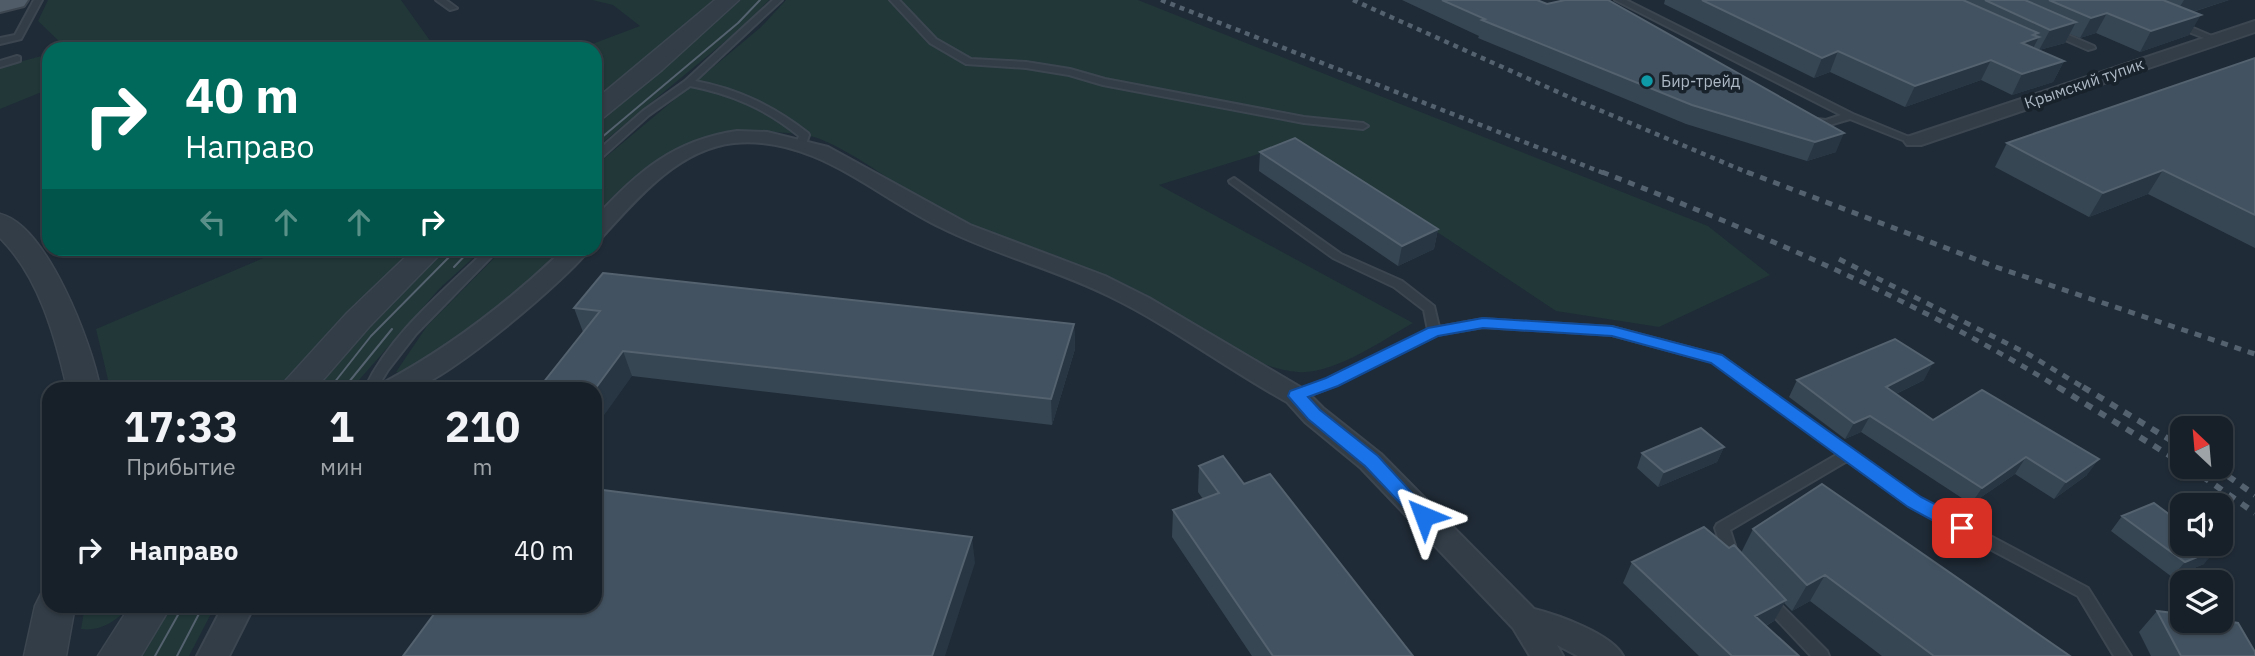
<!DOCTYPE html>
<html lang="ru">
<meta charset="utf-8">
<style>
body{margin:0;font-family:"IBM Plex Sans",sans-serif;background:#242d35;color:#f1f3f6;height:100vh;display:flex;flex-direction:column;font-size:26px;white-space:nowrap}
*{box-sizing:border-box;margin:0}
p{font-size:23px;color:#9ea3a8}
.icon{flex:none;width:38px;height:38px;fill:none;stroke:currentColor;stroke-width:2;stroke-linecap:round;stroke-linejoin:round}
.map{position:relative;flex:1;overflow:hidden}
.drawer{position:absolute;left:42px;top:382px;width:560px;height:231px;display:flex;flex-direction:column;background:#172029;border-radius:21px;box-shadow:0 2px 5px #0004,0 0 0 2px #363e46}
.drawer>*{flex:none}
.guide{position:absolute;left:42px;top:42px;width:560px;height:214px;border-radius:21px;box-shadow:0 2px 5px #0004,0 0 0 2px #363e46;background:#00695c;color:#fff;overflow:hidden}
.needle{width:46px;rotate:334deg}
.controls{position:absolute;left:2170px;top:416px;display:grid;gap:14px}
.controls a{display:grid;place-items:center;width:63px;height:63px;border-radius:14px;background:#172029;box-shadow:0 2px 5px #0004,0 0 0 2px #363e46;font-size:35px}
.pin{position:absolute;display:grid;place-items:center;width:60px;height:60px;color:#fff;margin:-30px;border-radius:14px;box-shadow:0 4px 10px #0006}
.me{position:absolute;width:77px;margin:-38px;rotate:316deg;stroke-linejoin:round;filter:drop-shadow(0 0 5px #0008)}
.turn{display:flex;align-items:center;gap:24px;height:147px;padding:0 28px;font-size:32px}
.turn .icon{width:91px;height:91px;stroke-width:2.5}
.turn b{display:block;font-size:49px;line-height:60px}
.lanes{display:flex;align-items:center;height:66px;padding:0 28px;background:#0003;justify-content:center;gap:35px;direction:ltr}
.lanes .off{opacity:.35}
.eta{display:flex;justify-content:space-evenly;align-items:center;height:119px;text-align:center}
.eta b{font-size:42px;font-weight:700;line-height:49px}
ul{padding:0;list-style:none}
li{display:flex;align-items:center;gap:21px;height:98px;padding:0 28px}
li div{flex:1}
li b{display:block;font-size:26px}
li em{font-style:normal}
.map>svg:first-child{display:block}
.green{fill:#213738}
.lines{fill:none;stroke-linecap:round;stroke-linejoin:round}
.service-casing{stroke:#3c4651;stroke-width:4}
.minor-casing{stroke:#3c4651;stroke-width:4}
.tertiary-casing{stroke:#3c4651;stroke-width:3}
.primary-casing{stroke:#3c4651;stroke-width:4}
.service{fill:#323d47;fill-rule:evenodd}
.minor{fill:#323d47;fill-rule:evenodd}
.tertiary{fill:#323d47;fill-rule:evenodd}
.primary{fill:#505c67;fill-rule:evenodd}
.tram{stroke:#54616e;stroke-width:2}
.rail-far2{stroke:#54616e;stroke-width:4.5;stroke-dasharray:5 5;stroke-linecap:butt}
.rail-far1{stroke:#54616e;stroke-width:5;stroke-dasharray:7 7;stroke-linecap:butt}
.rail{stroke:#54616e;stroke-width:6;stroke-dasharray:8 8;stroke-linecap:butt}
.wall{fill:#374653}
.shaded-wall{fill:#283643}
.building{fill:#435260;stroke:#54626f;stroke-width:2}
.route{fill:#1a73e8;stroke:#114b97;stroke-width:2}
.culture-dot{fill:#0f9aa8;stroke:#18222b;stroke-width:2.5}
.labels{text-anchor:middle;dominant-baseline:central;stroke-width:7;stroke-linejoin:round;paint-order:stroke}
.far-poi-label{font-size:16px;fill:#acb8c4;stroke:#18222b;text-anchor:start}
.far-street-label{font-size:16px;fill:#acb8c4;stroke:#18222b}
</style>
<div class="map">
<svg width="2255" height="656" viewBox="0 0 2255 656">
<rect width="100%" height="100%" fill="#1f2b37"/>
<path class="green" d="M48,0H401L436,49H67L38,21Z
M592,0H713L686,26L595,100V49H579L640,26L613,5Z
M741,0H769L745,25L595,149V123Z
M786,0H1138L1708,226L1770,275L1659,327L1556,311L1300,141L1159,185L1413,323C1383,340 1333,375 1298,372C1246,368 1193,322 1148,296C1085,261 1013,244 948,214C903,193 866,158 820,139C807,134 787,133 773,132C694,126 646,159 595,216V166L761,27Z
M49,54V89L0,109V67Z
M285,249H413L343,318L285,388H110L96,329Z
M446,249H483L440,288L352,388H318C357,337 398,291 446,249Z
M503,249H565L454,343L407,373L396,372L427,326Z
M85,606H129C118,621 99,632 81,629Z
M171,606H215L189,656H143Z"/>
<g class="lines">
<g class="service-casing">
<path id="service" d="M34,0H42L21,39L0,44V38L15,35Z
M436,0H446L457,8L450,10Z
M773,0H782L695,81C738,89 773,106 808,133L809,135L806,144H798L797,142L799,136C766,109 732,94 690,86L649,115L599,160L595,161V153L643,111L685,81Z
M890,0H899L936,39L971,59L1026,62L1070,69L1105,79L1304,117L1363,123L1368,126L1363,129L1304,123L1103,85L1069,75L1026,68L966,64L930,43Z
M1615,0H1626L1853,114L1919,141L1918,143H1910L1850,119L1826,126L1807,122V118L1826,120L1841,115Z
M2173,22H2179L2219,39L2212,41L2173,26Z
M2052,28L2094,46L2095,48L2088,50L2049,33V29Z
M17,56L20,57V61L0,67V61Z
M1234,178L1341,254L1402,281L1434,306L1439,327L1483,319L1612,327L1721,356L1919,498L2088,588L2131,656H2114L2078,596L1909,506L1847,461L1730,530L1740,561L1737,565L1732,567L1727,565L1715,528L1717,524L1838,454L1713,362L1612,335L1483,327L1437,335L1337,385L1301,399H1291L1289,396L1291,393L1327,379L1428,330L1424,310L1394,287L1333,258L1230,183L1229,181Z
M488,248H500L416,334L388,370L377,388H365C391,333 444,291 488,248Z
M1768,595L1773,597L1827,651L1829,656H1811L1763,605L1760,601L1763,597Z"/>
</g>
<g class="minor-casing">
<path id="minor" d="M2255,21V32L1921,145H1907L1904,141L1907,137Z
M737,131L767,132L828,147L970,225L1105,276L1149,298L1305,390L1323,408L1381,454L1534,609C1558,615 1612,634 1623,656H1578L1557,645L1563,656H1530L1513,628L1361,468L1305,422L1287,402C1227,369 1171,326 1109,296C1055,269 996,255 942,228C875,196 814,135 734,143C679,149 638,197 603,236L595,238V218C637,172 674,140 737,131Z
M565,248H590C569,278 447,380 414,388C404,391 391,388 381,388L385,382C452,346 510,301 565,248Z
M223,606H254L229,656H197Z"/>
</g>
<g class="tertiary-casing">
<path id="tertiary" d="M715,0H739L662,70L604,117L595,119V100Z
M0,214C47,225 92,344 100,388H67C55,336 39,277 0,238Z
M415,248H446L369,327L316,388H282L286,380L347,313Z
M49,592V606H75L66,656H24L35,606L41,594Z
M130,606H171L141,656H98Z"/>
</g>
<g class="primary-casing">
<path id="primary" d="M0,0H28L24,6L0,12Z"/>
</g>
<use href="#service" class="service"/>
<use href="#minor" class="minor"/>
<use href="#tertiary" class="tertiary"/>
<use href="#primary" class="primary"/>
<path class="tram" d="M595,143L738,23L760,0
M454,267L472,248
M330,388L371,336L458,248
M344,388L392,329
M155,656L183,606
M177,656L203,606"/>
<path class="rail-far2" d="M1161,0L1606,174
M1353,0L1578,101L1751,174"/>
<path class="rail-far1" d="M1602,172C1759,233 1916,300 2061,389
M1747,172L1996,267L2255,354
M1839,259L2028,354L2086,389"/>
<path class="rail" d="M2058,387L2182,463
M2083,387L2182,447
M2189,467L2255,513
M2215,467L2255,495"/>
</g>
<path class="wall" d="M1402,0H1537L1836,152L1807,161L1686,124L1478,38L1479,36Z
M1665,0H2229L2193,12L2189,35L2140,52L2096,33L2080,38L2070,34L2065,43L2039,50L2064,61L2053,82L2012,95L1981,80L1905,107L1830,72L1814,78L1664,4Z
M2255,58V248L2148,194L2089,217L1995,167L2007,143Z
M1260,152L1438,229L1434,249L1398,266L1259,171Z
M574,308L1074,324L1075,349L1052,425L632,376L583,332Z
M1797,380H1924L1896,394L1933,420L2087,475L2054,499L2015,474L1971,504L1861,432L1845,439L1789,397Z
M1724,447L1717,462L1658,487L1637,468L1642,453Z
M1199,466L1244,484L1413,656H1252L1172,537L1173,510L1203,499L1198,492Z
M2122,516L2204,564L2172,577L2111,531Z
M1753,529L2070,656H1882L1810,601L1792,611L1784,603L1774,621L1766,626L1799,656H1699L1623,583L1632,562L1729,548L1741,553Z
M2157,611L2255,656H2151L2139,632Z"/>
<path class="shaded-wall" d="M2184,0H2229L2173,18Z
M2107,13L2096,33L2080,38L2091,18Z
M2201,15L2189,35L2140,52L2151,31Z
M2076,22L2065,43L2039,50L2050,30Z
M2038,33L2035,39L2039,37L2028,58L2022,43L2033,35Z
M1838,51L1830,72L1814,78L1822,58Z
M1991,60L1981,80L1905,107L1915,86Z
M2064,61L2053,82L2012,95L2022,74Z
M1844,133L1836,152L1807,161L1815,142Z
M2163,170L2148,194L2089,217L2103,193Z
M1438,229L1434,249L1398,266L1402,246Z
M1074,324L1075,349L1052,425L1051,399Z
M623,351L632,376L595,428V389Z
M1933,363L1924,380L1877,403L1886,387Z
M1870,416L1861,432L1845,439L1854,423Z
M1724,447L1717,462L1658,487L1664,472Z
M2026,457L2015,474L1971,504L1982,488Z
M2099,459L2087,475L2054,499L2066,482Z
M972,537L975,563L945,656H932Z
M2217,549L2204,564L2172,577L2185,562Z
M1825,575L1810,601L1792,611L1807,585Z
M1786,600L1774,621L1744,637L1755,616Z"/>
<path class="building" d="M1442,0H1537L1547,4L1565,0H1608L1844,133L1815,142L1692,105L1482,20L1485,19Z
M1702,0H1963L2038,33L2033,35L2039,37L2022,43L2064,61L2022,74L1991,60L1915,86L1838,51L1822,58Z
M1985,0H2025L2076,22L2050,30Z
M2049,0H2163L2201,15L2151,31L2107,13L2091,18Z
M2255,58V215L2163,170L2103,193L2007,143Z
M1295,138L1438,229L1402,246L1260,152Z
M603,273L1074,324L1051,399L623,351L595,389L539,388L600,311L574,308Z
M1895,339L1933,363L1886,387L1933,420L1982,390L2099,459L2066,482L2026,457L1982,488L1870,416L1854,423L1797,380Z
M1701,428L1724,447L1664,472L1642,453Z
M1223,456L1244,484L1270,474L1413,656H1273L1173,510L1219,493L1199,466Z
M1822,484L2070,656H1934L1825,575L1807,585L1753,529Z
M595,489L972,537L932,656H403L440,606H595Z
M2154,503L2182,524V544H2211L2217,549L2185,562L2122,516Z
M1704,527L1729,548L1734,545L1786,600L1755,616L1799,656H1732L1632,562Z
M2157,611L2182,614V621H2221V620L2238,623L2255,652V656H2181Z"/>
<path class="route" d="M1483,318L1612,326L1722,355L1921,497L1969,522L1972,528L1969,533L1962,535L1956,533L1908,507L1711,363L1612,336L1483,328L1438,336L1338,386L1308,397L1320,410L1378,456L1433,516L1430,521H1417L1365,466L1308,419L1288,396L1290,391L1326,378L1428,328Z"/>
<circle class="culture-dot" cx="1647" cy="81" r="7"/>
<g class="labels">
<g class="far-poi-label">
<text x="1661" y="81">Бир-трейд</text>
</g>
<g class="far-street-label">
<text transform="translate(2084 83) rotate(-19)">Крымский тупик</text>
</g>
</g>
</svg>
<div class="controls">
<a><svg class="needle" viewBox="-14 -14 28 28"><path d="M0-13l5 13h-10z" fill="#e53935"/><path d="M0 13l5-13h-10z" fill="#9ea3a8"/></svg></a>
<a><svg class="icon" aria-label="sound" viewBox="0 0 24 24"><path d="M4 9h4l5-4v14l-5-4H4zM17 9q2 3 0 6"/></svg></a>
<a><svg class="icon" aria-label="layers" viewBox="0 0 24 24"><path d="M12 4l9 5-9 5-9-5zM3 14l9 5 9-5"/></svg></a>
</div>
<div class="pin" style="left:1962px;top:528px;background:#d93025"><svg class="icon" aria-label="arrive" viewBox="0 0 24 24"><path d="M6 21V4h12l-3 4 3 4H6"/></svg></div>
<svg class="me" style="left:1424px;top:516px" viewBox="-20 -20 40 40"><path d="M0-17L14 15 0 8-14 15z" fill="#1a73e8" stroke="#fff" stroke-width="4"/></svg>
<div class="guide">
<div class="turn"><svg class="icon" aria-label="right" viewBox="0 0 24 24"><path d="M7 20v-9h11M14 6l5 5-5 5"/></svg><div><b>40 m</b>Направо</div></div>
<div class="lanes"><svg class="icon off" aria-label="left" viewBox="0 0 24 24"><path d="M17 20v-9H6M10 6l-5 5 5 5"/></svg><svg class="icon off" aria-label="ahead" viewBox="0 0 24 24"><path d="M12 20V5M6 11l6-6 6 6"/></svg><svg class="icon off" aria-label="ahead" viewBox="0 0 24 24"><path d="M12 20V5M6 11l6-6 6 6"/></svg><svg class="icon" aria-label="right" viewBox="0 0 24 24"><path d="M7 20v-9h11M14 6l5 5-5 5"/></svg></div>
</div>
<section class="drawer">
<div class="eta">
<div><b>17:33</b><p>Прибытие</p></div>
<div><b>1</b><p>мин</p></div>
<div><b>210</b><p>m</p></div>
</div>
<ul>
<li><svg class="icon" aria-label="right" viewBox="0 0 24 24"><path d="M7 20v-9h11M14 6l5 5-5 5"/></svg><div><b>Направо</b></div><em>40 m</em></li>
</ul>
</section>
</div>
